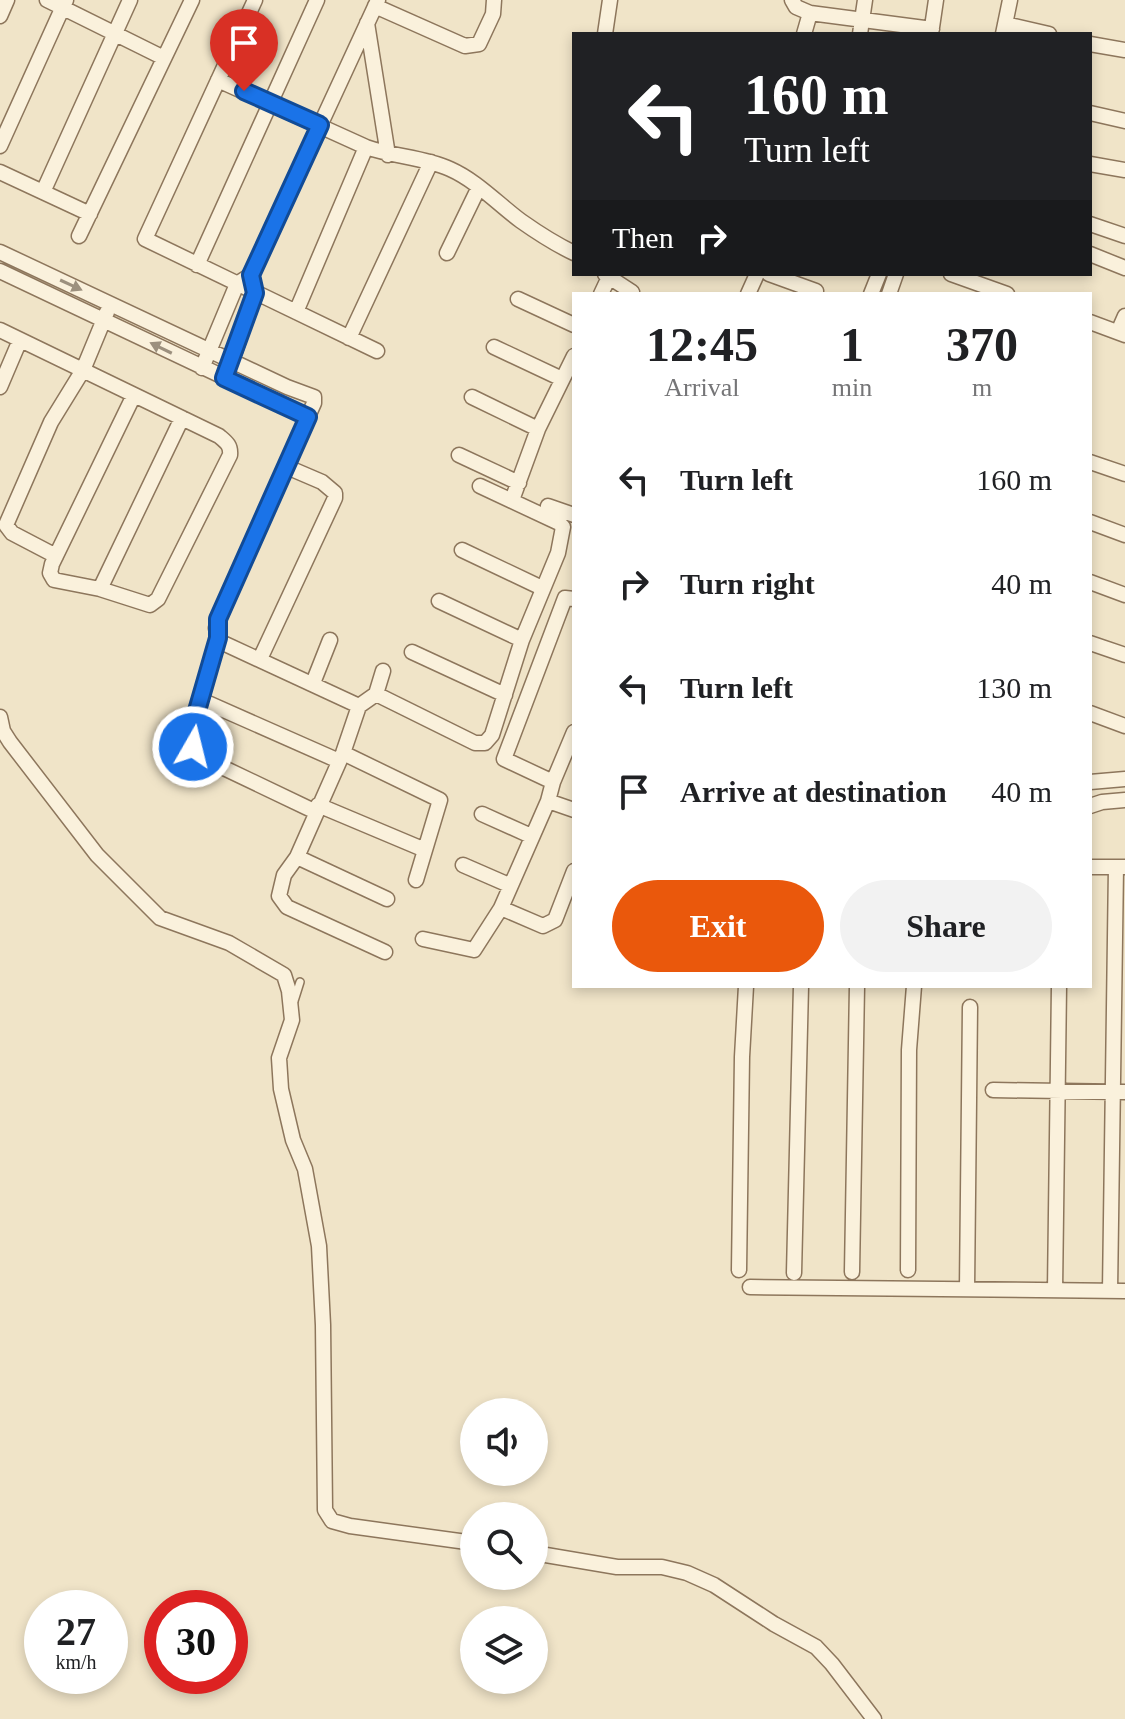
<!DOCTYPE html>
<style>
body{margin:0;font-family:"Times New Roman",serif;background:#f2f2f2;color:#202124;height:100vh;display:flex;flex-direction:column;font-size:30px;white-space:nowrap}
*{box-sizing:border-box;margin:0}
p{font-size:26px;color:#757577}
.icon{flex:none;width:44px;height:44px;fill:none;stroke:currentColor;stroke-width:2;stroke-linecap:round;stroke-linejoin:round}
.map{position:relative;flex:1;overflow:hidden}
.panel{position:absolute;left:572px;top:292px;width:520px;height:696px;display:flex;flex-direction:column;background:#fff;border-radius:0px;box-shadow:0 4px 12px #0003}
.panel>*{flex:none}
.guide{position:absolute;left:572px;top:32px;width:520px;height:244px;border-radius:0px;box-shadow:0 4px 12px #0003;background:#202124;color:#fff;overflow:hidden}
.buttons{position:absolute;left:460px;top:1398px;display:grid;gap:16px}
.buttons a{display:grid;place-items:center;width:88px;height:88px;border-radius:50%;background:#fff;box-shadow:0 4px 12px #0003;font-size:40px}
.speed{position:absolute;left:24px;top:1590px;display:flex;gap:16px;font-size:40px;font-weight:700;text-align:center}
.speed>*{display:grid;place-content:center;width:104px;height:104px;border-radius:50%;background:#fff;box-shadow:0 4px 12px #0003;line-height:1}
.speed small{font-size:20px;font-weight:400}
.speed .limit{border:12px solid #d22;background:#fff;color:#111}
.pin{position:absolute;display:grid;place-items:center;width:68px;height:68px;color:#fff;margin:-82px -34px;border-radius:50% 50% 50% 0;rotate:-45deg;box-shadow:0 0 8px #0007}
.pin .icon{rotate:45deg}
.me{position:absolute;width:88px;margin:-44px;rotate:8deg;stroke-linejoin:round;filter:drop-shadow(0 0 6px #0008)}
.turn{display:flex;align-items:center;gap:28px;height:168px;padding:0 40px;font-size:36px}
.turn .icon{width:104px;height:104px;stroke-width:2.5}
.turn b{display:block;font-size:56px;line-height:68px}
.then{display:flex;align-items:center;height:76px;padding:0 40px;background:#0003;gap:16px;font-size:30px}
.eta{display:flex;justify-content:space-evenly;align-items:center;height:136px;text-align:center}
.eta b{font-size:48px;font-weight:700;line-height:56px}
.action{display:flex;gap:16px;margin-top:auto;padding:16px 40px}
.action a{flex:1;height:92px;border-radius:48px;background:#ea580c;color:#fff;font-size:32px;font-weight:700;line-height:92px;text-align:center}
.action a+a{background:#f2f2f2;color:#202124}
ul{padding:0;list-style:none}
li{display:flex;align-items:center;gap:24px;height:104px;padding:0 40px}
li div{flex:1}
li b{display:block;font-size:30px}
li em{font-style:normal}
.map>svg:first-child{display:block}
.lines{fill:none;stroke-linecap:round;stroke-linejoin:round}
.lane-casing{stroke:#8d765c;stroke-width:10}
.street-casing{stroke:#8d765c;stroke-width:17}
.lane{stroke:#faf1dc;stroke-width:7}
.street{stroke:#faf1dc;stroke-width:14}
.oneway{fill:#9c907e}
.route-casing{stroke:#114b97;stroke-width:20}
.route{stroke:#1a73e8;stroke-width:14}
</style>
<div class="map">
<svg width="1125" height="1719" viewBox="0 0 1125 1719">
<rect width="100%" height="100%" fill="#f0e4c8"/>
<g class="lines">
<g class="lane-casing">
<path id="lane" d="M294,1001L300,982"/>
</g>
<g class="street-casing">
<path id="street" d="M47,0L164,58
M255,0L145,239L377,351
M792,0L796,7L810,13L932,29
M375,6L465,46L479,44L493,14L494,0
M0,16L7,0
M367,23L388,155
M1005,24L1049,34
M605,34L610,0
M804,34L810,13
M860,34L865,0
M931,34L936,0
M1003,34L1010,0
M1090,44L1125,50
M218,80L366,147C394,157 424,157 450,169C477,181 498,204 521,221C538,233 555,244 574,253
M1090,113L1125,121
M0,146L66,0
M1090,164L1125,170
M0,172L90,214
M43,192L130,0
M1090,224L1125,236
M79,236L192,0
M0,252L287,387L314,397V403L223,606L216,628L218,638L223,643L359,706
M447,253L479,187
M1090,254L1125,268
M197,265L317,0
M0,271L308,417
M769,274L816,291
M951,274L1007,294
M609,277L632,292
M601,294L609,277L605,274
M748,294L757,274
M871,294L879,274
M889,294L896,274
M518,299L574,325
M296,312L366,147
M1090,322L1125,335
M0,330L219,436C226,442 231,445 230,455L158,599L150,605L100,589
M1118,332L1125,316
M349,338L431,162
M494,347L562,379
M230,366L255,293L253,284
M202,368L237,284L251,275L378,0
M0,387L20,340
M134,395L52,564L50,573L54,580L100,589L182,418
M472,397L538,429
M459,455L519,483
M1090,462L1125,474
M512,500L538,429L574,356
M548,506L574,515
M1090,522L1125,535
M462,550L542,588
M56,556L12,533L6,525L51,422L83,370L107,312
M1090,582L1125,595
M439,601L522,640
M218,638L192,728L193,747L198,753L226,769L316,812
M1090,643L1125,655
M412,652L505,695
M260,659L335,498V493L322,482L287,467
M383,671L376,694L359,706L343,753L297,857L284,875L279,896L287,907L385,952
M313,683L330,640
M376,694L475,743H485L492,735L522,640L558,553L563,527L559,523L480,486
M201,700L339,761
M1090,713L1125,726
M0,717L3,731L10,742L97,855L160,918L229,943L284,975L289,991L292,1020L279,1058L281,1089L293,1140L305,1169L319,1246L323,1325L325,1510L332,1521L350,1526L474,1543
M343,753L440,800L416,880
M553,782L504,759L565,598L574,599
M1090,782L1125,779
M548,801L574,810
M318,805L425,850
M1090,806L1102,802L1125,800
M482,814L531,836
M297,857L387,899
M463,865L509,885
M1090,867H1125
M501,908L543,926L555,920L574,871
M423,939L474,950L501,908L548,801L553,782L574,732
M993,1090L1125,1092
M739,1270L742,1057L746,986
M908,1270L909,1050L914,986
M852,1272L857,986
M794,1273L801,986
M750,1287L1125,1291
M967,1289L970,1007
M1055,1290L1059,986
M1110,1291L1116,867
M534,1553L617,1567H662L687,1573L714,1585L774,1624L816,1647L832,1664L874,1719"/>
</g>
<use href="#lane" class="lane"/>
<use href="#street" class="street"/>
</g>
<defs><path id="oneway-solid" d="M-6-.8H1V-3.2L6.5 0L1 3.2V.8H-6Z" transform="scale(2)"/></defs>
<g class="oneway">
<use href="#oneway-solid" transform="translate(71 285) rotate(25)"/>
<use href="#oneway-solid" transform="translate(161 348) rotate(-154)"/>
</g>
<g class="lines">
<g class="route-casing">
<path id="route" d="M193,747L192,728L218,638V619L308,417L224,378L255,293L251,275L320,125L244,91"/>
</g>
<use href="#route" class="route"/>
</g>
</svg>
<div class="buttons">
<a><svg class="icon" aria-label="sound" viewBox="0 0 24 24"><path d="M4 9h4l5-4v14l-5-4H4zM17 9q2 3 0 6"/></svg></a>
<a><svg class="icon" aria-label="search" viewBox="0 0 24 24"><circle cx="10" cy="10" r="6"/><path d="M15 15l6 6"/></svg></a>
<a><svg class="icon" aria-label="layers" viewBox="0 0 24 24"><path d="M12 4l9 5-9 5-9-5zM3 14l9 5 9-5"/></svg></a>
</div>
<div class="speed"><div>27<small>km/h</small></div><div class="limit">30</div></div>
<div class="pin" style="left:244px;top:91px;background:#d93025"><svg class="icon" aria-label="arrive" viewBox="0 0 24 24"><path d="M6 21V4h12l-3 4 3 4H6"/></svg></div>
<svg class="me" style="left:193px;top:747px" viewBox="-20 -20 40 40"><circle r="17" fill="#1a73e8" stroke="#fff" stroke-width="3"/><path d="M0-11L8 9 0 5-8 9z" fill="#fff"/></svg>
<div class="guide">
<div class="turn"><svg class="icon" aria-label="left" viewBox="0 0 24 24"><path d="M17 20v-9H6M10 6l-5 5 5 5"/></svg><div><b>160 m</b>Turn left</div></div>
<div class="then">Then<svg class="icon" aria-label="right" viewBox="0 0 24 24"><path d="M7 20v-9h11M14 6l5 5-5 5"/></svg></div>
</div>
<section class="panel">
<div class="eta">
<div><b>12:45</b><p>Arrival</p></div>
<div><b>1</b><p>min</p></div>
<div><b>370</b><p>m</p></div>
</div>
<ul>
<li><svg class="icon" aria-label="left" viewBox="0 0 24 24"><path d="M17 20v-9H6M10 6l-5 5 5 5"/></svg><div><b>Turn left</b></div><em>160 m</em></li>
<li><svg class="icon" aria-label="right" viewBox="0 0 24 24"><path d="M7 20v-9h11M14 6l5 5-5 5"/></svg><div><b>Turn right</b></div><em>40 m</em></li>
<li><svg class="icon" aria-label="left" viewBox="0 0 24 24"><path d="M17 20v-9H6M10 6l-5 5 5 5"/></svg><div><b>Turn left</b></div><em>130 m</em></li>
<li><svg class="icon" aria-label="arrive" viewBox="0 0 24 24"><path d="M6 21V4h12l-3 4 3 4H6"/></svg><div><b>Arrive at destination</b></div><em>40 m</em></li>
</ul>
<div class="action"><a>Exit</a><a>Share</a></div>
</section>
</div>
